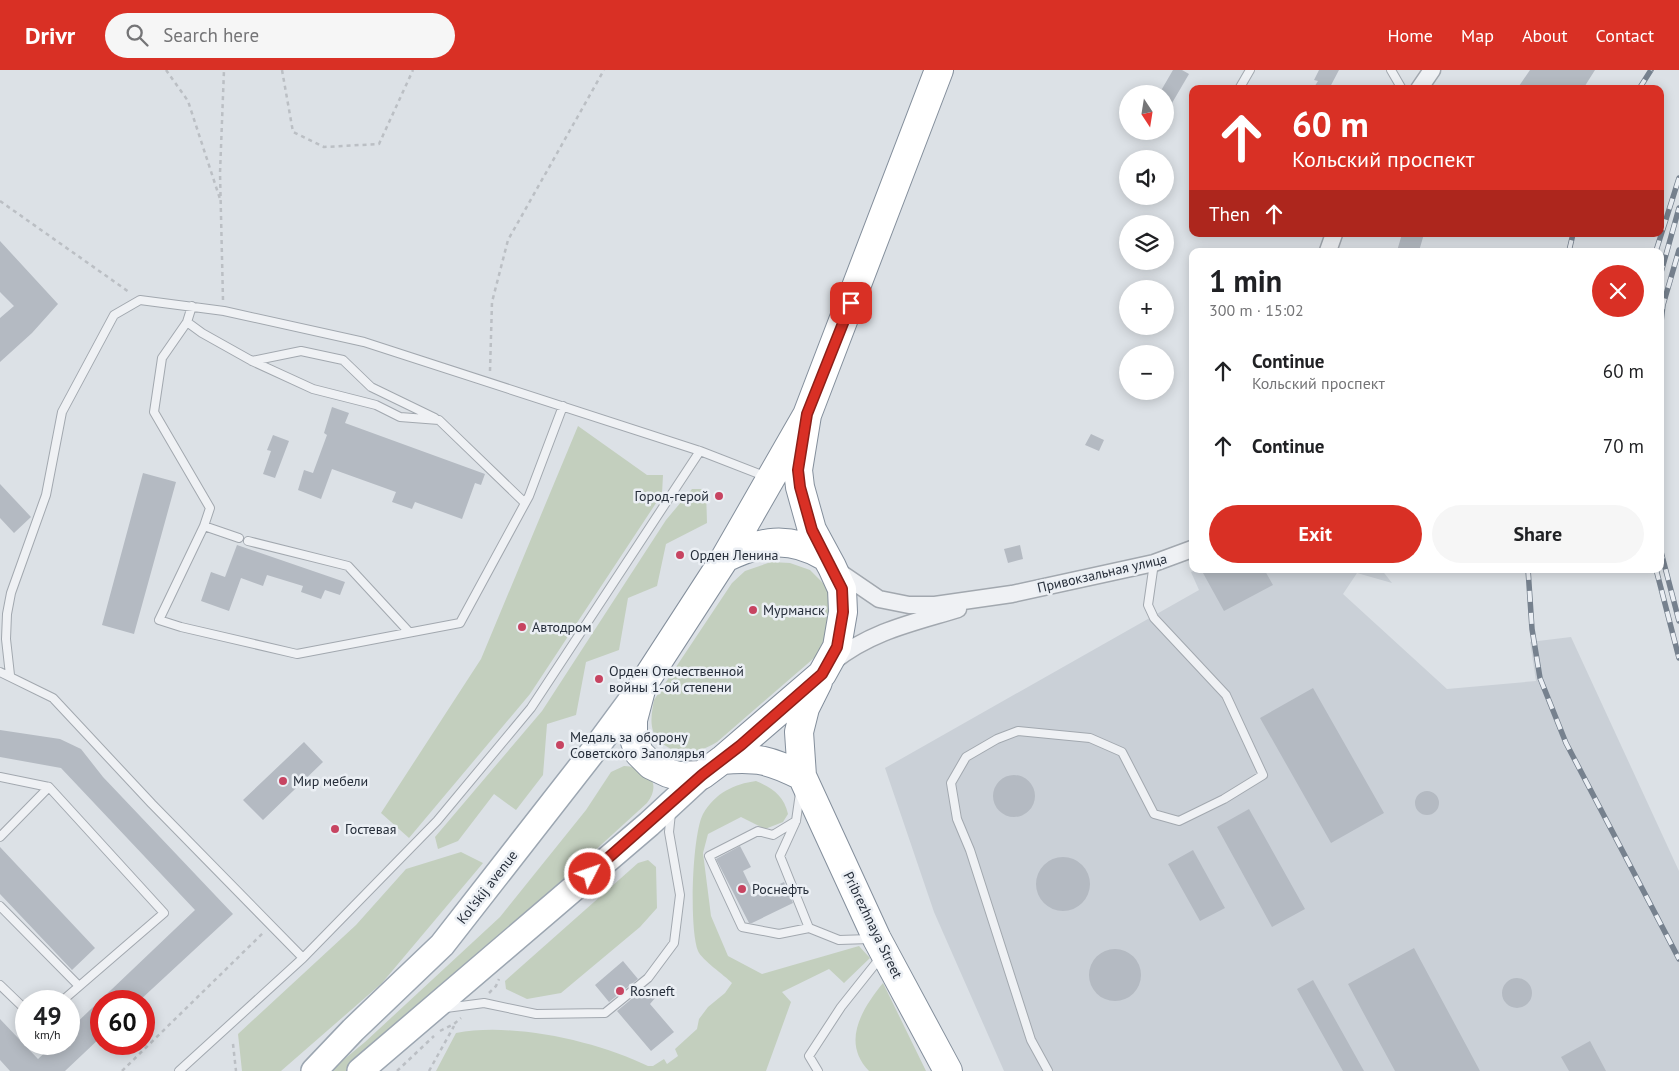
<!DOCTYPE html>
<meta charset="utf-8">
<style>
body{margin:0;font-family:"PT Sans",sans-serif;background:#f6f6f6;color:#202124;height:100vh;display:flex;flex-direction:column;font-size:19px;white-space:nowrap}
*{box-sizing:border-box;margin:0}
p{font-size:16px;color:#757577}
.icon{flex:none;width:28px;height:28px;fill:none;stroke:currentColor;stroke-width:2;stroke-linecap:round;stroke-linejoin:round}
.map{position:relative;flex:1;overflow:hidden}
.panel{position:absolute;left:1189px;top:178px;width:475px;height:325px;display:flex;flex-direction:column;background:#fff;border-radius:10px;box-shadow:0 2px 12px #0003}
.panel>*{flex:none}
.guide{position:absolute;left:1189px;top:15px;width:475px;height:152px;border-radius:10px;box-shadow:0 2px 12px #0003;background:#d93025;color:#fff;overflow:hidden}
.needle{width:32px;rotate:168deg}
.fabs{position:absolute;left:1119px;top:15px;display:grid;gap:10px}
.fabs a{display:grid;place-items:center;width:55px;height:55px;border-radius:50%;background:#fff;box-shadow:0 2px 12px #0003;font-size:25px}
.speed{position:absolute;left:15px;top:920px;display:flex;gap:10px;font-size:25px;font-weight:700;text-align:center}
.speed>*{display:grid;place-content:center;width:65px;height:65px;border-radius:50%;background:#fff;box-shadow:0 2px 12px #0003;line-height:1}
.speed small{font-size:12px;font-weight:400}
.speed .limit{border:8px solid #d22;background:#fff;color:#111}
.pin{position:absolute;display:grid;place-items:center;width:42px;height:42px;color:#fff;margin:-21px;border-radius:10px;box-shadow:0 2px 8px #0006}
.me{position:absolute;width:55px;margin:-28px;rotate:49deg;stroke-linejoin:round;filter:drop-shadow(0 0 4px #0008)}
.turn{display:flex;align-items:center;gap:18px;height:105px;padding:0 20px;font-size:22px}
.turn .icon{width:65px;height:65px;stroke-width:2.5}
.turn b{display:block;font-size:35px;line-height:42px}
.then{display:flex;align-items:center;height:48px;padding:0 20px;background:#0003;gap:10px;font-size:19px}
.round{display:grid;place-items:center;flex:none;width:52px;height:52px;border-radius:26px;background:#f6f6f6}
.head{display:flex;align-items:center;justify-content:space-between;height:85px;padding:0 20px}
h1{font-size:30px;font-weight:800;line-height:38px}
.primary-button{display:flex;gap:10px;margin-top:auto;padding:10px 20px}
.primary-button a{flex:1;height:58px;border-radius:30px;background:#d93025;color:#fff;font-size:20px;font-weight:800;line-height:58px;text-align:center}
.primary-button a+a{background:#f6f6f6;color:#202124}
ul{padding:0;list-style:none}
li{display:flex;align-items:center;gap:15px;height:75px;padding:0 20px}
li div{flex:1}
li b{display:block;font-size:19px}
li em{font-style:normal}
header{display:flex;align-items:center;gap:30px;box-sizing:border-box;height:70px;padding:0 25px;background:#d93025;color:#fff}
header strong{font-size:24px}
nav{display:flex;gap:28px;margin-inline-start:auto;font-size:18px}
.search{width:350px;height:45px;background:#f6f6f6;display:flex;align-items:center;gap:12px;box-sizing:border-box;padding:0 18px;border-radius:28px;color:#757577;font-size:19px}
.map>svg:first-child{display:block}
.built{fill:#cad0d7}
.green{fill:#c3cfbe}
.building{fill:#b4bac2}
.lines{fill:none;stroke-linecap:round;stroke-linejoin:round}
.lane-casing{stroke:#a2a8af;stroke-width:10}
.street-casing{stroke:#a2a8af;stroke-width:19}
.primary-casing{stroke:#9ca6b1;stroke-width:28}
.highway-casing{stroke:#848f9c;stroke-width:30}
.path{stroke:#bbbfc4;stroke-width:2.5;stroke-dasharray:4 4;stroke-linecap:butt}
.lane{stroke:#eff1f4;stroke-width:8}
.street{stroke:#eff1f4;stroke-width:16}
.primary{stroke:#fff;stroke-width:25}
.highway{stroke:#fff;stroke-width:28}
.rail-casing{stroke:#76818e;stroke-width:5.5}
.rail{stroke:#ebeff4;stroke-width:4;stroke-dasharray:11;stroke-linecap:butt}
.route-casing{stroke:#8d1f18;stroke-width:12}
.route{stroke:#d93025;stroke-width:9}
.poi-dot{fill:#c74461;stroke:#ebeff4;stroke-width:2}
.labels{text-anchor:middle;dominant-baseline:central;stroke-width:5;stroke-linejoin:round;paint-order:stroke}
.poi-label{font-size:14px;fill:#272f3b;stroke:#ebeff4;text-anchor:start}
.street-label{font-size:14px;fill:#272f3b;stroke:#ebeff4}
</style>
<header>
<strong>Drivr</strong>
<div class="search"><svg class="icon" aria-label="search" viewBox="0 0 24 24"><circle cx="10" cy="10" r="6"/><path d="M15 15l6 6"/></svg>Search here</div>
<nav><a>Home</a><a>Map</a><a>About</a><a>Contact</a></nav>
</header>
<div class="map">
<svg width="1679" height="1001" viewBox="0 0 1679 1001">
<rect width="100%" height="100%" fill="#dce1e6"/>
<path class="built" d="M1198,499H1381L1392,513L1357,503L1343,524L1447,619L1536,611L1530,572L1571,567L1679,801V1001H1004L934,842L885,698L1199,520L1191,502Z"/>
<path class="green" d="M578,356L647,405H663L662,424L530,624L409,768L381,743L481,589Z
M692,419H706L707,453L666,474L657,516L628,528L619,580L586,592L576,645L547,654L543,705L516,740L494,724L458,771L438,779L435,767L542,641L666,450Z
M771,492L790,493L810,500L825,515L833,536L834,554L821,582L717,672C700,682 683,688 666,676C661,673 655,667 653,661C650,651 652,641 654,630L732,513L745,501Z
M624,696C647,697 663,712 647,733L512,856L346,1001H330L365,972L500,847L586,740L611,702Z
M756,711C773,718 784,726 788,744L783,752L765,759L741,747L708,764L703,783L711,846L728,886L762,904L859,876L870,888L844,913L829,899L782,922L791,932L766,1001H436L456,963C512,952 597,971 648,996H653L664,989L667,994L678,986L675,979L697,959L699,949L708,937L725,923L732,913C724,905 702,890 698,881C689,859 692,765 703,744C715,723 734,714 756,711Z
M461,782L483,793L382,913L281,1001H242L238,964L356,855L406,799Z
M648,790L656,797L657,838L640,857L561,923L527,929L506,919L505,911L638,793Z
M883,913L926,1001H869C841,972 862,939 883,913Z"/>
<path class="building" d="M1173,0H1182L1189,4L1165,45V24H1159Z
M1319,0H1339L1329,19H1313L1318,11L1314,10Z
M1530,0H1595L1583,19H1517Z
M1402,164H1424L1419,181H1397Z
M0,171L58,234L32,263L0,292V248L14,236L0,222Z
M332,337L349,343L345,353L485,404L481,415L475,413L462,449L415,432L412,439L392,432L396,422L332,399L321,429L298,420L304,400L313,403L327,365L324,363Z
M1091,364L1104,370L1099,381L1085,375Z
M273,365L289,371L275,408L263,404L271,381L267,380Z
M143,403L176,412L134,564L102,555Z
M0,414L31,447L14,463L0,448Z
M237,475L345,512L340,525L325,520L321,529L301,522L303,516L267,505L263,516L241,508L229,541L201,531L211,502L225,507Z
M1020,475L1023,489L1008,493L1004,479Z
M1212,499H1264L1273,515L1224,541L1203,503Z
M1313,618L1384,743L1331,773L1260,648Z
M0,660L60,669L81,679L103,707L233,844L139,931H101V967L65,1001H10L0,990V949L38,989L54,974H69V960L195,840L61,698L0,687Z
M304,672L323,692L263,750L243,730Z
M993 726a21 21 0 1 1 42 0a21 21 0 1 1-42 0Z
M1415 733a12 12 0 1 1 24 0a12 12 0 1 1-24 0Z
M1249,739L1305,839L1272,857L1217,757Z
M740,776L751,797L743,801L755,826L784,812L793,833L752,853H749L716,789Z
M0,777L95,878L72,900L0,824Z
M1193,780L1225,838L1200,851L1168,794Z
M1036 814a27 27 0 1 1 54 0a27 27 0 1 1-54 0Z
M1414,878L1480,1001H1395L1364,944L1348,914Z
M1089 905a26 26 0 1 1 52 0a26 26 0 1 1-52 0Z
M623,891L638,909L609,932L595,915Z
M1502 923a15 15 0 1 1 30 0a15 15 0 1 1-30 0Z
M1313,910L1364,1001H1343L1297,919Z
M646,917L655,928L650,934L674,962L651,981L617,941Z
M1590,971L1606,1001H1569L1561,987Z"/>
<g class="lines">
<g class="lane-casing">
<path id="lane" d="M1391,0L1402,19
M1239,19L1250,0
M192,236L187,252L162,288L154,342L210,438L204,456L159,550L181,557L297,584L460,553L529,426L563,336
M187,252L202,263L252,291L313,319L376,335L400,347L439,350L525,433
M252,291L301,281L343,290L371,317L435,348
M204,456L239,468
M248,471L348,496L409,562
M0,602L53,628L152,734L303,888
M10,605L6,569L7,544L11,523L46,425L62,342L114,245L140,230L224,241L364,272L700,381L767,407
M0,707L49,717L164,843L62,931
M800,723L796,751L780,786L809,858
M796,751L773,765L758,761L709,786L742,857L779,864L809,858L839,870L870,869
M0,767L49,717
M0,836L79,916
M0,915L26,940
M446,938L484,933L536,944L605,943L648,908L674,873L680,825L669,762L671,743
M179,1001L303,888L437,751L531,638L700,381
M818,1001L809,986L841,937L880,888
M1048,1001L1031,970L970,780L957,749L951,713L966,687L997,669L1018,661L1090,668L1122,682L1154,744L1179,751L1224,729L1263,705L1226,625L1154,548L1148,535L1154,493"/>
</g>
<g class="street-casing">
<path id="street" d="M1419,19L1432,0
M1328,181L1334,164
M838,501L879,529L909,535H935L1012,524L1154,493L1192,479
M834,591C872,561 912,553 958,539"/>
</g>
<g class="primary-casing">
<path id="primary" d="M314,1001L353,960L442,875L598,675L640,618
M360,1001L649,754L702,705"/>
</g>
<g class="highway-casing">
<path id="highway" d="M807,345L725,488L642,616L633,650V666L639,683L651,695L668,703L678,706L702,705L722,690L822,604L837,577L843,542L842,519L832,497L812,460L800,417L798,400L807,345L939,0
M725,488C760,471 788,465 824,486
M818,612L805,638L799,662L802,706L877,869L948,1001
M722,690C758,687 770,690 802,706"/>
</g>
<path class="path" d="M166,0L188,31L220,129
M282,0L293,62L324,77L379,74L413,0
M0,131L129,222
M223,230L220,103L224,0
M490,301L492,232L508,170L604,0
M489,923L496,916L499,909
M440,961L454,954L461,948
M233,974L236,1001
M122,1001L264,862
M397,1001L434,966
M429,1001L454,956"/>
<use href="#lane" class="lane"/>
<use href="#street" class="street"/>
<use href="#primary" class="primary"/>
<use href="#highway" class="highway"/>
<g class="rail-casing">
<path id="rail" d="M1639,19L1651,0
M1569,181L1573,164
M1656,181L1679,108
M1660,206L1679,138
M1660,261L1663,235L1679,180
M1660,478L1679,551
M1528,499L1532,559L1540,608L1566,673L1679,889
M1656,499L1679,588"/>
</g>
<use href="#rail" class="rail"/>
</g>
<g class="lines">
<g class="route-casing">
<path id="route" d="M590,804L702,705L741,675L822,604L837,577L843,542L842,519L812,460L800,417L798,400L807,344L851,233"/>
</g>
<use href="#route" class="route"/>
</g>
<g class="poi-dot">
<circle cx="719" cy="426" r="5"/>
<circle cx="680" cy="485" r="5"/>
<circle cx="753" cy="540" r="5"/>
<circle cx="522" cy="557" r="5"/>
<circle cx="599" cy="609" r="5"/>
<circle cx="560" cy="675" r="5"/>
<circle cx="283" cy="711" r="5"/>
<circle cx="335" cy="759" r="5"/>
<circle cx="742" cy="819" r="5"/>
<circle cx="620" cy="921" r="5"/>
</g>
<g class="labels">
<g class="poi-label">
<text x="709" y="426" text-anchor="end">Город-герой</text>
<text x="690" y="485">Орден Ленина</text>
<text x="763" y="540">Мурманск</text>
<text x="532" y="557">Автодром</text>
<text x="609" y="601">Орден Отечественной<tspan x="609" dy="16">войны 1-ой степени</tspan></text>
<text x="570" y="667">Медаль за оборону<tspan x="570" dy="16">Советского Заполярья</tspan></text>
<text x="293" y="711">Мир мебели</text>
<text x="345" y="759">Гостевая</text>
<text x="752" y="819">Роснефть</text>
<text x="630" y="921">Rosneft</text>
</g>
<g class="street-label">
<text transform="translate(1102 503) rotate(-13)">Привокзальная улица</text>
<text transform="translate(487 817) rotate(-52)">Kol'skij avenue</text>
<text transform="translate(873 855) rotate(64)">Pribrezhnaya Street</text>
</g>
</g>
</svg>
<div class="fabs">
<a><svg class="needle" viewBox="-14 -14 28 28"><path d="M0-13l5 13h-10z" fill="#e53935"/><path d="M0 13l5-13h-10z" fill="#757577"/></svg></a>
<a><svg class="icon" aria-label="sound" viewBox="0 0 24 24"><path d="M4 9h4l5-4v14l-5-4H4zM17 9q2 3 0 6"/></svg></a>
<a><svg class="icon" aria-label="layers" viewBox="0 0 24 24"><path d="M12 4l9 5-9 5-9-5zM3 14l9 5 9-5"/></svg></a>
<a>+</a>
<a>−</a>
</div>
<div class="speed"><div>49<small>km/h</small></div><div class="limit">60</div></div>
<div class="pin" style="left:851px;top:233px;background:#d93025"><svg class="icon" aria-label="arrive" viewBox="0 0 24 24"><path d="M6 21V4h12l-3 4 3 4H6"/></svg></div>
<svg class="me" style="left:590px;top:804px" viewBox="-20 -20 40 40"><circle r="17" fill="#d93025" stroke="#fff" stroke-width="3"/><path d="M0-11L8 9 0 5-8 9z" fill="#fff"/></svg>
<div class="guide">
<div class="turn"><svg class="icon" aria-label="ahead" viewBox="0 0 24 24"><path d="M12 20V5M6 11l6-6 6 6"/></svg><div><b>60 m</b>Кольский проспект</div></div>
<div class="then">Then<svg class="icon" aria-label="ahead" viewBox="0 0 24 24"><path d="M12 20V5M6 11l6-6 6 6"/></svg></div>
</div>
<section class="panel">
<div class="head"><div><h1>1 min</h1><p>300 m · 15:02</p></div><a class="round" style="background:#d93025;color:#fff"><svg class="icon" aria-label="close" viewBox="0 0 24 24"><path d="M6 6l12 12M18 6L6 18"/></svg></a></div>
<ul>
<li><svg class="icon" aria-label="ahead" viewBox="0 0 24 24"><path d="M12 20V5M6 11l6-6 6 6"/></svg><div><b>Continue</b><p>Кольский проспект</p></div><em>60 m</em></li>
<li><svg class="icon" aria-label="ahead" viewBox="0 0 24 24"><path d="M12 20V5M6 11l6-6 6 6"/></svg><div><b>Continue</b></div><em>70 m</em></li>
</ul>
<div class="primary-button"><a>Exit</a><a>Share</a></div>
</section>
</div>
